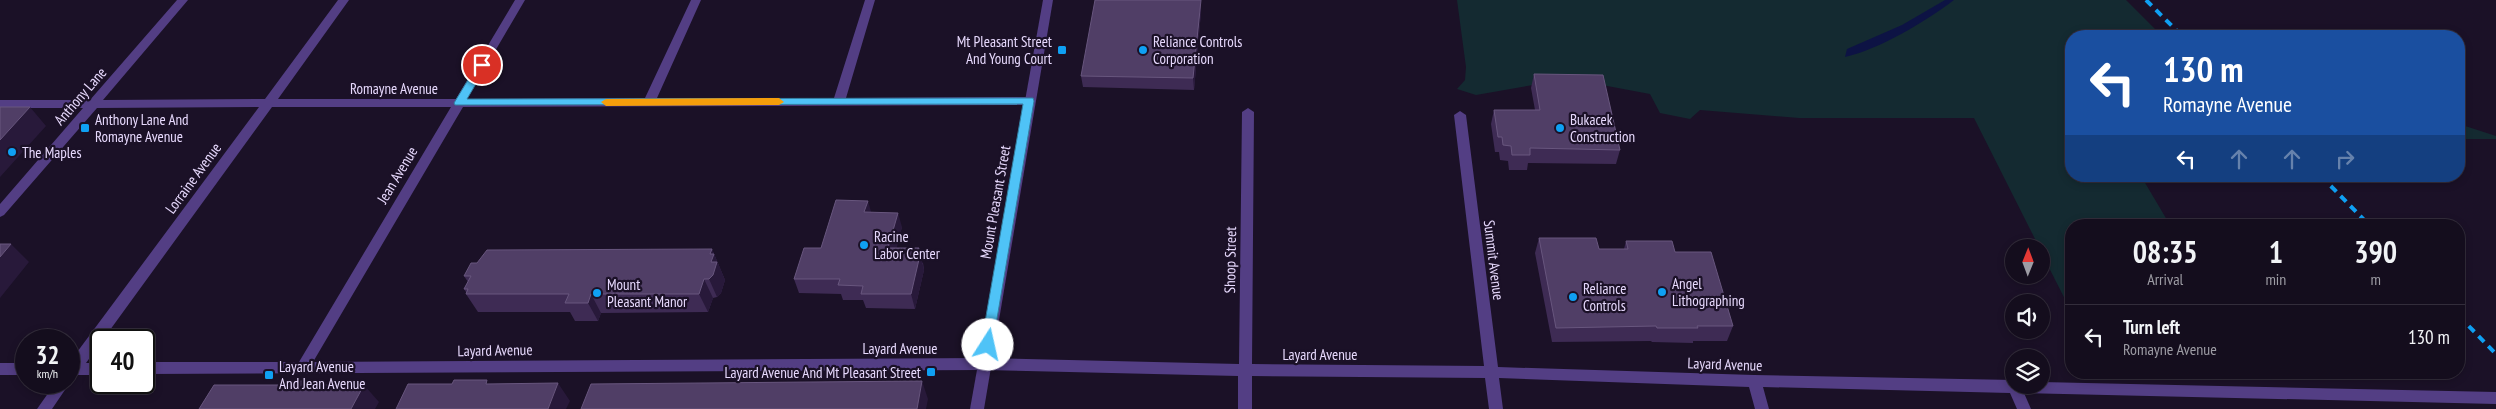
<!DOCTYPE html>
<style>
body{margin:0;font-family:"PT Sans Narrow",sans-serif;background:#211b2a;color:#f1f3f6;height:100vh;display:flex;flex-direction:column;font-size:19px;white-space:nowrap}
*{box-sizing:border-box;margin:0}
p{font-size:16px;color:#9d9ca4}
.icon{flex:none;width:28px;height:28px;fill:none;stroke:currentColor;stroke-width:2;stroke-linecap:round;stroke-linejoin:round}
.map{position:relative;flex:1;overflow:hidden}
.panel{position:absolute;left:2065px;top:219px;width:400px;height:160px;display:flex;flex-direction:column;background:#140d1d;border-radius:20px;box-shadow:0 2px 8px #0003,0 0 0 1px #332d3b}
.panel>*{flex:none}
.banner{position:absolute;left:2065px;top:30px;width:400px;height:152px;border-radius:20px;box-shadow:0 2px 8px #0003,0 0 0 1px #332d3b;background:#1a4fa0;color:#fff;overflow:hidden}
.needle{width:32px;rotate:1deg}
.buttons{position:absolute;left:2005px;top:239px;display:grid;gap:10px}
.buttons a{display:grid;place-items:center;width:45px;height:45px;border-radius:50%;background:#140d1d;box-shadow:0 2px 8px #0003,0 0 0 1px #332d3b;font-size:25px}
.speed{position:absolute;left:15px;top:329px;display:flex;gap:10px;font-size:25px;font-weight:700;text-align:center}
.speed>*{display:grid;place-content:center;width:65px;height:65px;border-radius:50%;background:#140d1d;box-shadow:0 2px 8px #0003,0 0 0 1px #332d3b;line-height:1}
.speed small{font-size:12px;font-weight:400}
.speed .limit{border:2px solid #111;border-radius:8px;background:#fff;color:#111}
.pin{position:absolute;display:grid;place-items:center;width:42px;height:42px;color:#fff;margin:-21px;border:2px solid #fff;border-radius:50%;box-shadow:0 1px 5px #0007}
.me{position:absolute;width:55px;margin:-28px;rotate:10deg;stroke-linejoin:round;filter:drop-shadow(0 0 4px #0008)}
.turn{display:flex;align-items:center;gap:18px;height:105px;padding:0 15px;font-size:22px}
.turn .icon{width:65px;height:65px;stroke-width:2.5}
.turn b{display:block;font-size:35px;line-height:42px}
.lanes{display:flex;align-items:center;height:48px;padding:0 15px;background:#0003;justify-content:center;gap:25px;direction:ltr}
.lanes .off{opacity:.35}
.eta{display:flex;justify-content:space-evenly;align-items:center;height:85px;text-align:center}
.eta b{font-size:30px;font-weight:700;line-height:35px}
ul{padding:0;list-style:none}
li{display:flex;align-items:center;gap:15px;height:65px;padding:0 15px;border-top:1px solid #332d3b}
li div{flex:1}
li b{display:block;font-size:19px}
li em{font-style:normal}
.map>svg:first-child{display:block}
.green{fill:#142a31}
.water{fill:#0d1344}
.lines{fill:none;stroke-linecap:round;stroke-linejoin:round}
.minor{fill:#533e84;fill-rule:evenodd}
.tertiary{fill:#533e84;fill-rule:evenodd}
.rail{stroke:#0fa0f3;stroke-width:4;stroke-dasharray:8 6;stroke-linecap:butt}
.wall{fill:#3e2b54}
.shaded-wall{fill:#28193a}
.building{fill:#503e66;stroke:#68567e}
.route{fill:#4fc3f7;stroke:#337fa1}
.slow{fill:#f59e0b}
.poi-dot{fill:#0fa0f3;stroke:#1b1127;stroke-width:2}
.labels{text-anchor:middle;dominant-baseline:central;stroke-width:4.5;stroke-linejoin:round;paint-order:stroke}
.poi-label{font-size:15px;fill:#e7d9fd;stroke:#1b1127;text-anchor:start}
.street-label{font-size:15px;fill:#e7d9fd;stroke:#1b1127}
</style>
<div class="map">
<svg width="2496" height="409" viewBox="0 0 2496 409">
<rect width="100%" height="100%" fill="#1b1127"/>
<path class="green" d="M1457,0H2126L2162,36H2071V176H2141L2170,225H2071V311L2041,252V248L2039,247L1974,118H1799L1700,110L1690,119L1660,113L1650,94L1602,85L1539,84L1476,95L1457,89L1465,80L1466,67Z
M2459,124L2496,136V139H2459Z
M2257,373L2260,377L2102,373V372Z"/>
<path class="water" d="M1945,0H1954C1925,22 1880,49 1845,57L1847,49L1902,25Z"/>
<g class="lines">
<path class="minor" d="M177,0H188L103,100L265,99L338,0H349L278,99H456L515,0H525L467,99L645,98L691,0H701L657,98H834L865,0H875L846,98L1029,97L1035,101L1029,105L463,107L313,362L984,358L1239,364L1242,112L1248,108L1254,112L1252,364L1484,366L1454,115L1460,111L1466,115L1498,367L1754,375L2014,380V385H2041V382L2496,392V404L2024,393L2031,409H2017L2010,393L1763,387L1769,409H1755L1749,387L1499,378L1503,409H1489L1485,378L1252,376V409H1238V376L984,370L144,374V362H299L451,107H272L86,363H101V375H78L71,381L52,409H37L56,382H69V363L259,107L97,108L4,215L0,217V204L83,108H0V100H90Z
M0,363H26V375H0Z"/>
<path class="tertiary" d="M1043,0H1053L984,409H970Z"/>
<path class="rail" d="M2146,0L2182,36
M2321,176L2369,225
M2459,316L2496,354"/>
</g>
<path class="wall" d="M1201,12L1194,90L1083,87L1081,76Z
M1534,74L1620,150L1616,164L1528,163L1527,170H1509L1508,161L1500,160L1499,152H1495L1491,124L1494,110H1535L1531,88Z
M871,212L902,227L896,248L923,263L924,270L915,309L866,308L863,300H843L841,294L799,293L794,279L821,248Z
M1539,238L1599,249H1624L1626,241L1675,252L1733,326L1727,341H1693V343L1652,342L1651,341L1552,342L1535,253Z
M712,249L725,280L721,293L717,297L713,298L708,312L601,313L598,321H575L570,312H478L466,294V292L464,289L468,282L464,276L477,263Z"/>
<path class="shaded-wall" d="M1201,0V12L1194,90L1193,78Z
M30,107L46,126L0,177V140Z
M868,201L872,215L864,212Z
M898,213L902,227L893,263L888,248Z
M11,244L29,262L0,298V257Z
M919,248L924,270L915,309L911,294Z
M712,249L725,280L721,293L717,297L709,279L711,262L710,254Z
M704,279L713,298L708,312L699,294Z
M591,294L601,313L598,321L588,303Z
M922,381L928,399L926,409H917Z
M558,383L570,401L566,409H548Z
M364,385L379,402L375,409H351Z"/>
<path class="building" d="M1095,0H1201L1193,78L1081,76Z
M1534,74L1603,75L1620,150L1530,148V155H1512L1511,146L1503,145L1502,137H1498L1494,110H1540Z
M0,107H30L0,140Z
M836,200L868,201L864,212L898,213L888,248H919L917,255H920L911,294H861L863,286L838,285L840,279H794L804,248H821Z
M1539,238H1596L1599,249H1628L1626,241H1672L1675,252H1711L1733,326H1697L1698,328H1657L1656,326L1556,328Z
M0,244H11L0,257Z
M712,249L710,254H714L711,262H717L713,275L709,279H704L699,294H591L588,303H565L569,294H466L468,289H464L471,276H464L471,263H477L487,250Z
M454,380H487L486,384L558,383L548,409H396L408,384H452Z
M289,381H323L320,385H364L351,409H199L214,385H288Z
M922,381L917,409H581L591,384Z"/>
<path class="route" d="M482,61L487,65L467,99L1033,98L1034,101L992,348H983L981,345L1023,104L455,105L454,103L477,65Z"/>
<path class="slow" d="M779,98L784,102L779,105L606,106L601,102L606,99Z"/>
<g class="poi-dot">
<rect x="1057" y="45" width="10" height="10" rx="2.5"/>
<circle cx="1143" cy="50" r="5"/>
<rect x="80" y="123" width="10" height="10" rx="2.5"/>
<circle cx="1560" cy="128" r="5"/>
<circle cx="12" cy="152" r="5"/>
<circle cx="864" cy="245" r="5"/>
<circle cx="1662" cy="292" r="5"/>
<circle cx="597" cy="293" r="5"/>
<circle cx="1573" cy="297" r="5"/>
<rect x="926" y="367" width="10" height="10" rx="2.5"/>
<rect x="264" y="370" width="10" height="10" rx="2.5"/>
</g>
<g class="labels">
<g class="poi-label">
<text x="1052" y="41" text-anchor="end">Mt Pleasant Street<tspan x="1052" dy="17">And Young Court</tspan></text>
<text x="1153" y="41">Reliance Controls<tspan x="1153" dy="17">Corporation</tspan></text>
<text x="95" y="119">Anthony Lane And<tspan x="95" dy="17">Romayne Avenue</tspan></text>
<text x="1570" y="119">Bukacek<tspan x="1570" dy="17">Construction</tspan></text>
<text x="22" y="152">The Maples</text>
<text x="874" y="236">Racine<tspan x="874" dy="17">Labor Center</tspan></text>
<text x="1672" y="283">Angel<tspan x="1672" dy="17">Lithographing</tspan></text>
<text x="607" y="284">Mount<tspan x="607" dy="17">Pleasant Manor</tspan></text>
<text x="1583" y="288">Reliance<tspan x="1583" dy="17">Controls</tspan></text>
<text x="279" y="366">Layard Avenue<tspan x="279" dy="17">And Jean Avenue</tspan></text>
<text x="921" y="372" text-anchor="end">Layard Avenue And Mt Pleasant Street</text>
</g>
<g class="street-label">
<text x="394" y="88">Romayne Avenue</text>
<text transform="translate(80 96) rotate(-49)">Anthony Lane</text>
<text transform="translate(397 175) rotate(-59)">Jean Avenue</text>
<text transform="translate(193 178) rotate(-54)">Lorraine Avenue</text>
<text transform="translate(995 202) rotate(-80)">Mount Pleasant Street</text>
<text transform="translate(1230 260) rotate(-89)">Shoop Street</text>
<text transform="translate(1494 260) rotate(83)">Summit Avenue</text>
<text x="900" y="348">Layard Avenue</text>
<text transform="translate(495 350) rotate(-1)">Layard Avenue</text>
<text x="1320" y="354">Layard Avenue</text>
<text transform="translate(1725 364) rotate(2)">Layard Avenue</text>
</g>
</g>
</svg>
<div class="buttons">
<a><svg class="needle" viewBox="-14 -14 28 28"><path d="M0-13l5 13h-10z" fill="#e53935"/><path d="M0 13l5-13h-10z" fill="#9d9ca4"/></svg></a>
<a><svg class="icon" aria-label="sound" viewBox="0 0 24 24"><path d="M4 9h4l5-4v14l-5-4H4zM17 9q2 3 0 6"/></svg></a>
<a><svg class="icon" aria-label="layers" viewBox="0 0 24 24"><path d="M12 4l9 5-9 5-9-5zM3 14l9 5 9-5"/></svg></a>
</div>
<div class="speed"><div>32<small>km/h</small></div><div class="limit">40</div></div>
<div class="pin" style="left:482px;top:65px;background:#d93025"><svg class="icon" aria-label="arrive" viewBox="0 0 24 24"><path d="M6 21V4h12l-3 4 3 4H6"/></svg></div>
<svg class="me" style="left:988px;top:345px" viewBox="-20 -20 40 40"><circle r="19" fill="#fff"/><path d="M0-13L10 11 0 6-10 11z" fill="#4fc3f7"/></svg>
<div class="banner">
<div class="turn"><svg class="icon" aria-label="left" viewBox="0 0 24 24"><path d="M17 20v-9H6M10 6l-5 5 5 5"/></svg><div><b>130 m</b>Romayne Avenue</div></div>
<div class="lanes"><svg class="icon" aria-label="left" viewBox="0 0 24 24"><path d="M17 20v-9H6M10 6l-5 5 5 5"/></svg><svg class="icon off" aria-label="ahead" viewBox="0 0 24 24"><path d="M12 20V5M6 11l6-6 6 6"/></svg><svg class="icon off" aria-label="ahead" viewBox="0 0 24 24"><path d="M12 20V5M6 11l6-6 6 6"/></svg><svg class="icon off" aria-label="right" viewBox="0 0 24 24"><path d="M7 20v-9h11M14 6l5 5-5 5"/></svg></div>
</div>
<section class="panel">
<div class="eta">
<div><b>08:35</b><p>Arrival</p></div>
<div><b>1</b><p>min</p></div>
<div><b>390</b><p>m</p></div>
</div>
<ul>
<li><svg class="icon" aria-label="left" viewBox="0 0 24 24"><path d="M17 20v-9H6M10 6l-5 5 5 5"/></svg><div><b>Turn left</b><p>Romayne Avenue</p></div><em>130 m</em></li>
</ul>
</section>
</div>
